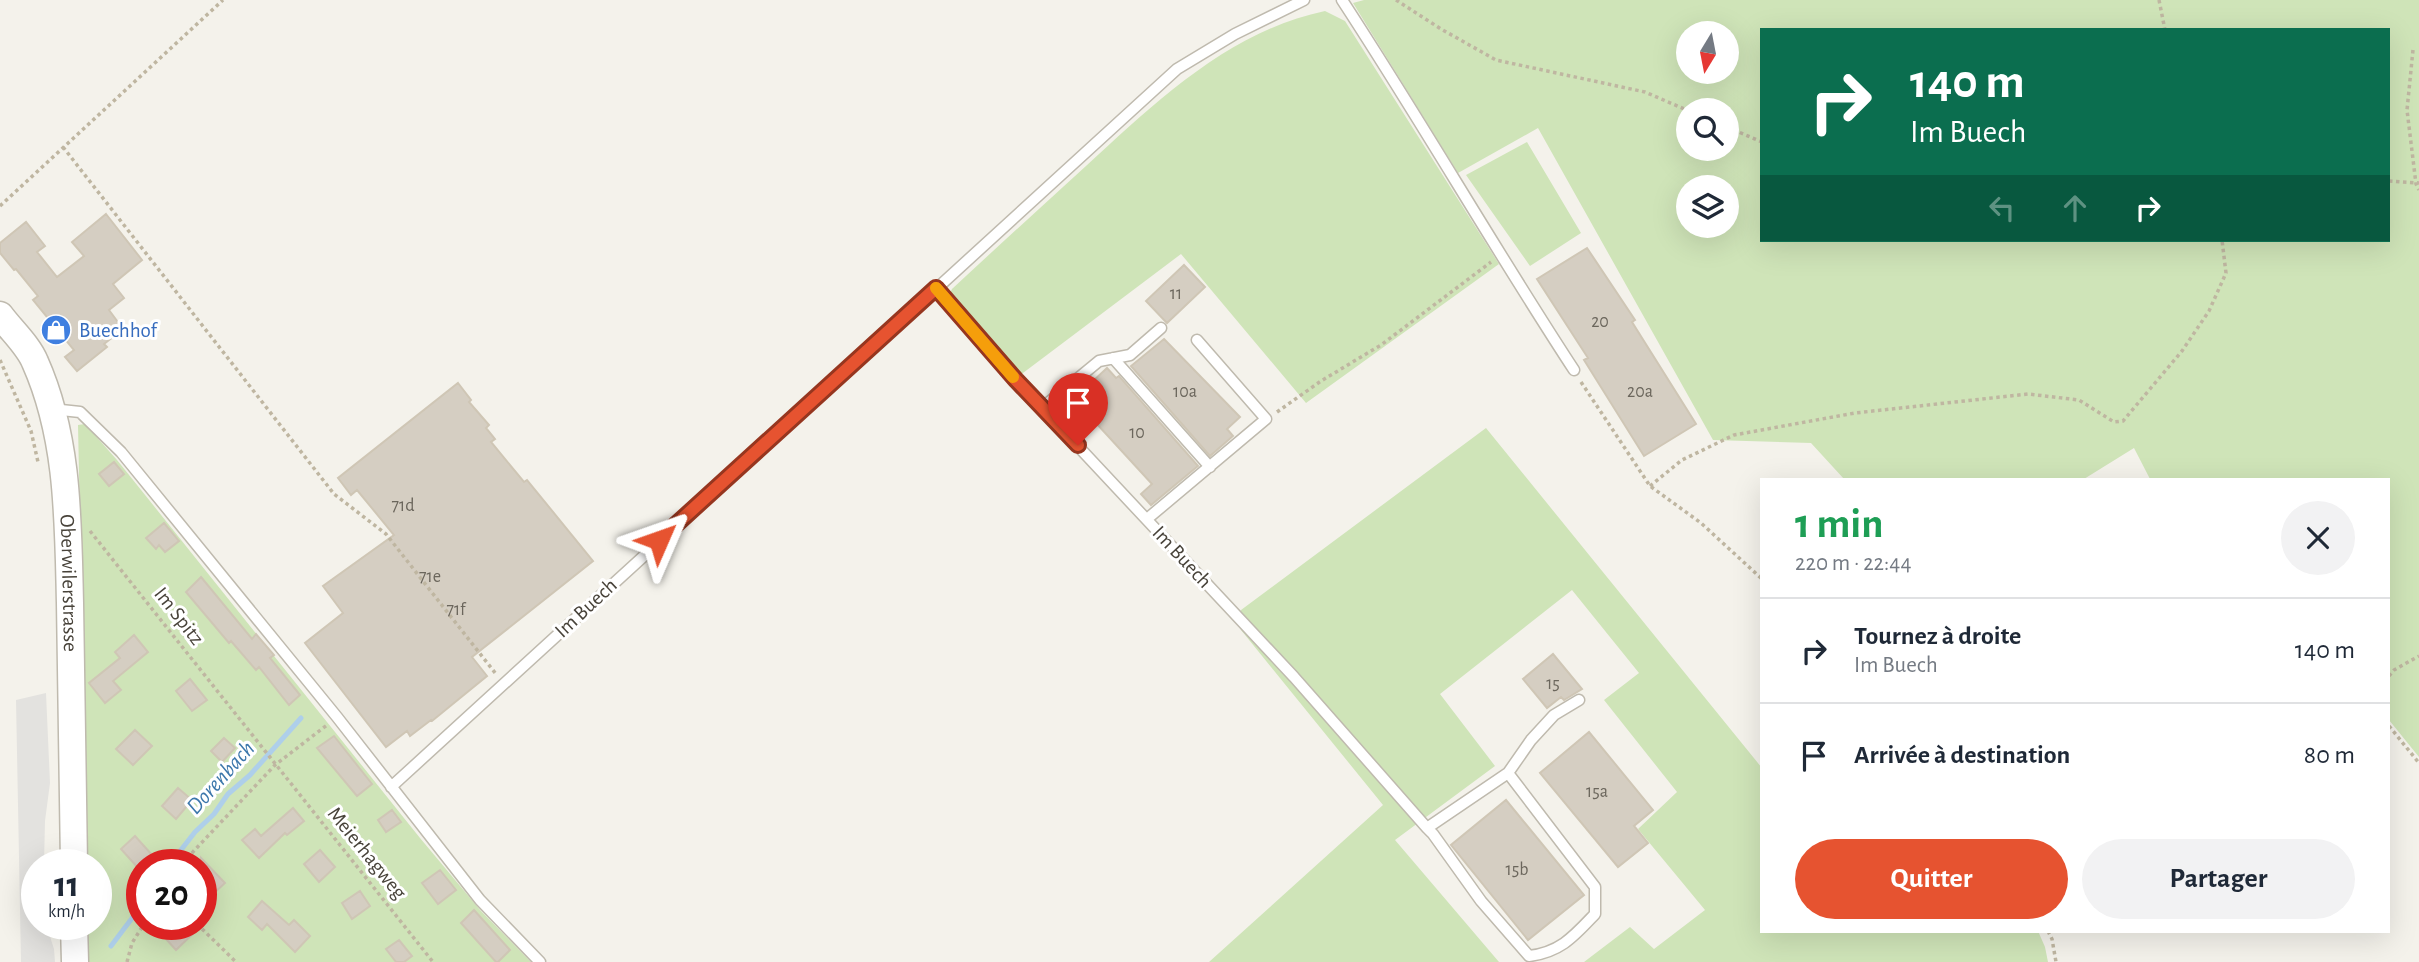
<!DOCTYPE html>
<html lang="fr">
<meta charset="utf-8">
<style>
body{margin:0;font-family:"Alegreya Sans",sans-serif;background:#f2f2f3;color:#1f2937;height:100vh;display:flex;flex-direction:column;font-size:26px;white-space:nowrap}
*{box-sizing:border-box;margin:0}
p{font-size:23px;color:#747a83}
.icon{flex:none;width:38px;height:38px;fill:none;stroke:currentColor;stroke-width:2;stroke-linecap:round;stroke-linejoin:round}
.map{position:relative;flex:1;overflow:hidden}
.drawer{position:absolute;left:1760px;top:478px;width:630px;height:455px;display:flex;flex-direction:column;background:#fff;border-radius:0px;box-shadow:0 7px 28px #0002}
.drawer>*{flex:none}
.top-card{position:absolute;left:1760px;top:28px;width:630px;height:214px;border-radius:0px;box-shadow:0 7px 28px #0002;background:#0b6e4f;color:#fff;overflow:hidden}
.needle{width:46px;rotate:190deg}
.tools{position:absolute;left:1676px;top:21px;display:grid;gap:14px}
.tools a{display:grid;place-items:center;width:63px;height:63px;border-radius:50%;background:#fff;box-shadow:0 7px 28px #0002;font-size:35px}
.speed{position:absolute;left:21px;top:849px;display:flex;gap:14px;font-size:35px;font-weight:700;text-align:center}
.speed>*{display:grid;place-content:center;width:91px;height:91px;border-radius:50%;background:#fff;box-shadow:0 7px 28px #0002;line-height:1}
.speed small{font-size:18px;font-weight:400}
.speed .limit{border:10px solid #d22;background:#fff;color:#111}
.pin{position:absolute;display:grid;place-items:center;width:60px;height:60px;color:#fff;margin:-72px -30px;border-radius:50% 50% 50% 0;rotate:-45deg;box-shadow:0 0 7px #0007}
.pin .icon{rotate:45deg}
.me{position:absolute;width:77px;margin:-38px;rotate:47deg;stroke-linejoin:round;filter:drop-shadow(0 0 5px #0008)}
.turn{display:flex;align-items:center;gap:24px;height:147px;padding:0 35px;font-size:32px}
.turn .icon{width:91px;height:91px;stroke-width:2.5}
.turn b{display:block;font-size:49px;line-height:60px}
.lanes{display:flex;align-items:center;height:66px;padding:0 35px;background:#0003;justify-content:center;gap:35px;direction:ltr}
.lanes .off{opacity:.35}
.round{display:grid;place-items:center;flex:none;width:74px;height:74px;border-radius:37px;background:#f2f2f3}
.head{display:flex;align-items:center;justify-content:space-between;height:119px;padding:0 35px}
h1{font-size:42px;font-weight:700;line-height:52px;color:#1e9e55}
.button{display:flex;gap:14px;margin-top:auto;padding:14px 35px}
.button a{flex:1;height:80px;border-radius:42px;background:#e65330;color:#fff;font-size:28px;font-weight:700;line-height:80px;text-align:center}
.button a+a{background:#f2f2f3;color:#1f2937}
ul{padding:0;list-style:none}
li{display:flex;align-items:center;gap:21px;height:105px;padding:0 35px;border-top:2px solid #e0e1e3}
li div{flex:1}
li b{display:block;font-size:26px}
li em{font-style:normal}
.map>svg:first-child{display:block}
.green{fill:#cfe4b8;fill-rule:evenodd}
.parking{fill:#e3e2df}
.lines{fill:none;stroke-linecap:round;stroke-linejoin:round}
.stream{stroke:#aecfea;stroke-width:5}
.building{fill:#d5cec2;stroke:#cfc6b5;stroke-width:2}
.service-casing{stroke:#bfbaae;stroke-width:13}
.tertiary-casing{stroke:#bfbaae;stroke-width:29}
.path{stroke:#bfb6a1;stroke-width:3.5;stroke-dasharray:3.5 3.5;stroke-linecap:butt}
.service{stroke:#fff;stroke-width:10}
.tertiary{stroke:#fff;stroke-width:26}
.route-casing{stroke:#96361f;stroke-width:18}
.route{stroke:#e65330;stroke-width:12}
.slow{stroke:#f59e0b;stroke-width:12}
.labels{text-anchor:middle;dominant-baseline:central;stroke-width:6;stroke-linejoin:round;paint-order:stroke}
.number-label{font-size:18px;fill:#6b665c}
.shop-label{font-size:21px;fill:#366cbe;stroke:#fff;text-anchor:start}
.street-label{font-size:21px;fill:#48433a;stroke:#fff}
.water-label{font-size:23px;font-style:italic;fill:#3c77ab;stroke:#fff}
</style>
<div class="map">
<svg width="2419" height="962" viewBox="0 0 2419 962">
<rect width="100%" height="100%" fill="#f4f2eb"/>
<path class="green" d="M1364,0H2419V757L2389,720V480L2150,479L2134,448L2084,479H1844L1811,443L1713,440L1538,128L1458,173L1353,3ZM1762,30H2389V240H1762ZM1727,33V72H1689V33ZM1727,110V149H1689V110ZM1727,187V226H1689V187Z
M1325,11L1345,21L1499,264L1306,403L1181,254L1019,376L948,297L952,289C996,248 1041,207 1086,166C1156,102 1229,31 1325,11Z
M1527,142L1581,233L1530,266L1466,175Z
M85,424L117,460L420,838L481,911L531,962H89L88,924H96V864H87L78,425ZM142,864H201V924H142Z
M1486,428L1762,768V931H2038L2045,947L2048,962H1584L1630,927L1654,949L1705,910L1638,829L1677,792L1604,700L1639,673L1572,590L1440,694L1495,766L1395,840L1499,962H1209L1383,805L1241,630L1239,624L1241,610Z"/>
<path class="parking" d="M46,693L50,783L45,821L44,864H37V924H46L54,949L55,962H21L16,700Z"/>
<g class="lines">
<path class="stream" d="M170,864L195,832L214,814L228,794L250,775L301,718
M111,946L142,905"/>
</g>
<path class="building" d="M106,214L142,260L113,284L124,298L109,310L123,329L104,344L107,347L77,371L65,357L74,350L33,300L38,296L16,269L14,270L0,253V243L26,222L45,246L37,252L57,277L84,256L72,242Z
M1587,248L1635,320L1632,322L1696,424L1644,456L1584,360L1588,358L1537,279Z
M1184,265L1205,287L1167,323L1146,301Z
M1164,339L1240,417L1227,429L1233,436L1210,456L1131,366Z
M1107,368L1116,378L1119,376L1198,466L1151,505L1141,494L1152,484L1074,399Z
M458,383L471,400L469,402L489,425L486,428L495,439L491,442L524,482L527,480L593,561L472,657L487,676L432,721L431,720L410,736L407,731L386,747L305,643L343,613L323,586L394,535L357,490L351,495L338,478Z
M114,462L124,474L109,486L99,474Z
M164,523L179,541L165,552L159,545L156,549L146,538Z
M201,577L252,639L256,634L274,655L270,658L300,695L289,705L259,667L256,670L231,641L229,643L186,592Z
M134,635L148,652L113,681L121,690L105,703L89,683L120,658L115,652Z
M1553,654L1582,689L1564,700L1561,697L1547,708L1523,679Z
M190,679L207,700L192,711L176,691Z
M135,730L152,746L133,765L116,749Z
M1589,732L1653,810L1634,826L1648,843L1618,867L1540,773Z
M334,736L372,784L357,796L317,748Z
M224,738L235,748L222,762L211,751Z
M178,788L192,800L176,819L162,806Z
M1506,800L1584,895L1528,940L1451,845Z
M293,808L304,821L287,835L285,833L259,858L242,840L255,829L261,836Z
M392,810L401,822L386,832L378,820Z
M135,836L153,856L139,869L121,849Z
M320,850L335,867L319,882L304,864Z
M201,858L225,883L215,892L211,888L201,898Z
M440,870L456,890L438,904L422,883Z
M360,891L370,906L352,919L342,903Z
M262,901L289,925L294,920L310,936L295,952L267,924L262,930L248,917Z
M474,910L510,950L498,962H496L461,923Z
M182,924H203L176,950L166,939Z
M399,940L412,956L404,962H396L386,949Z"/>
<g class="lines">
<g class="service-casing">
<path id="service" d="M1342,0C1422,122 1494,248 1574,370
M936,288L1016,380L1294,677L1427,828L1433,834L1481,901L1529,956C1561,952 1574,936 1595,914V887L1508,773L1427,828
M1113,358L1210,467
M1043,407L1099,361L1130,355L1161,328
M52,409L80,412L121,452L337,717L480,900L540,962
M1147,519L1266,419L1197,340
M1508,773L1531,740L1554,715L1579,700
M391,787L1177,69L1235,34L1304,0"/>
</g>
<g class="tertiary-casing">
<g id="tertiary">
<path id="s1" d="M0,315C11,330 28,345 35,362C69,438 68,522 70,603C72,690 73,777 74,864"/>
<path d="M74,924L75,962"/>
</g>
</g>
<path class="path" d="M1396,0L1441,29L1496,60L1645,92L1689,111
M2159,0L2165,30
M2413,50L2407,110L2416,184L2419,190
M1727,127L1762,142
M63,147L334,494L386,534L496,674
M2389,181L2419,183
M0,206L223,0
M0,360L31,431L38,462
M1581,382L1650,486L1701,523L1762,579
M1277,412L1321,381L1381,345L1491,262
M1650,486L1682,460L1734,435L1855,413L2028,394L2079,400L2114,422L2123,421L2182,351L2209,311L2226,273L2222,240
M90,531L433,962
M2389,676L2394,670L2419,656
M2389,726L2419,763
M183,864L190,855L275,765L327,725
M197,924L236,962
M2048,931L2052,939L2056,962
M127,962L132,943L144,924"/>
<use href="#service" class="service"/>
<use href="#tertiary" class="tertiary"/>
</g>
<g class="lines">
<g class="route-casing">
<path id="route" d="M659,540L936,288L1016,380L1078,445"/>
</g>
<use href="#route" class="route"/>
<path class="slow" d="M936,288L1013,377"/>
</g>
<defs>
<g id="shop-disc" transform="scale(1.575)"><circle r="9.5" fill="#3f7fe0" stroke="#fff"/><path d="M-5-2.5h2.3a2.7 3.5 0 0 1 5.4 0H5L5.5 6h-11ZM-1.5-2.5h3a1.5 2.3 0 0 0-3 0Z" fill="#fff"/></g>
</defs>
<g fill-rule="evenodd">
<use href="#shop-disc" x="56" y="330"/>
</g>
<g class="labels">
<g class="number-label">
<text x="1176" y="294">11</text>
<text x="1600" y="322">20</text>
<text x="1185" y="392">10a</text>
<text x="1640" y="392">20a</text>
<text x="1137" y="433">10</text>
<text x="403" y="506">71d</text>
<text x="430" y="577">71e</text>
<text x="456" y="610">71f</text>
<text x="1553" y="684">15</text>
<text x="1597" y="792">15a</text>
<text x="1517" y="870">15b</text>
</g>
<g class="shop-label">
<text x="79" y="330">Buechhof</text>
</g>
<g class="street-label">
<text transform="translate(1182 557) rotate(47)">Im Buech</text>
<text stroke="none"><textPath href="#s1" startOffset="284">Oberwilerstrasse</textPath></text>
<text transform="translate(586 608) rotate(-43)">Im Buech</text>
<text transform="translate(179 616) rotate(52)">Im Spitz</text>
<text transform="translate(367 853) rotate(51)">Meierhagweg</text>
</g>
<g class="water-label">
<text transform="translate(221 778) rotate(-48)">Dorenbach</text>
</g>
</g>
</svg>
<div class="tools">
<a><svg class="needle" viewBox="-14 -14 28 28"><path d="M0-13l5 13h-10z" fill="#e53935"/><path d="M0 13l5-13h-10z" fill="#747a83"/></svg></a>
<a><svg class="icon" aria-label="search" viewBox="0 0 24 24"><circle cx="10" cy="10" r="6"/><path d="M15 15l6 6"/></svg></a>
<a><svg class="icon" aria-label="layers" viewBox="0 0 24 24"><path d="M12 4l9 5-9 5-9-5zM3 14l9 5 9-5"/></svg></a>
</div>
<div class="speed"><div>11<small>km/h</small></div><div class="limit">20</div></div>
<div class="pin" style="left:1078px;top:445px;background:#d93025"><svg class="icon" aria-label="arrive" viewBox="0 0 24 24"><path d="M6 21V4h12l-3 4 3 4H6"/></svg></div>
<svg class="me" style="left:659px;top:540px" viewBox="-20 -20 40 40"><path d="M0-17L14 15 0 8-14 15z" fill="#e65330" stroke="#fff" stroke-width="4"/></svg>
<div class="top-card">
<div class="turn"><svg class="icon" aria-label="right" viewBox="0 0 24 24"><path d="M7 20v-9h11M14 6l5 5-5 5"/></svg><div><b>140 m</b>Im Buech</div></div>
<div class="lanes"><svg class="icon off" aria-label="left" viewBox="0 0 24 24"><path d="M17 20v-9H6M10 6l-5 5 5 5"/></svg><svg class="icon off" aria-label="ahead" viewBox="0 0 24 24"><path d="M12 20V5M6 11l6-6 6 6"/></svg><svg class="icon" aria-label="right" viewBox="0 0 24 24"><path d="M7 20v-9h11M14 6l5 5-5 5"/></svg></div>
</div>
<section class="drawer">
<div class="head"><div><h1>1 min</h1><p>220 m · 22:44</p></div><a class="round"><svg class="icon" aria-label="close" viewBox="0 0 24 24"><path d="M6 6l12 12M18 6L6 18"/></svg></a></div>
<ul>
<li><svg class="icon" aria-label="right" viewBox="0 0 24 24"><path d="M7 20v-9h11M14 6l5 5-5 5"/></svg><div><b>Tournez à droite</b><p>Im Buech</p></div><em>140 m</em></li>
<li><svg class="icon" aria-label="arrive" viewBox="0 0 24 24"><path d="M6 21V4h12l-3 4 3 4H6"/></svg><div><b>Arrivée à destination</b></div><em>80 m</em></li>
</ul>
<div class="button"><a>Quitter</a><a>Partager</a></div>
</section>
</div>
